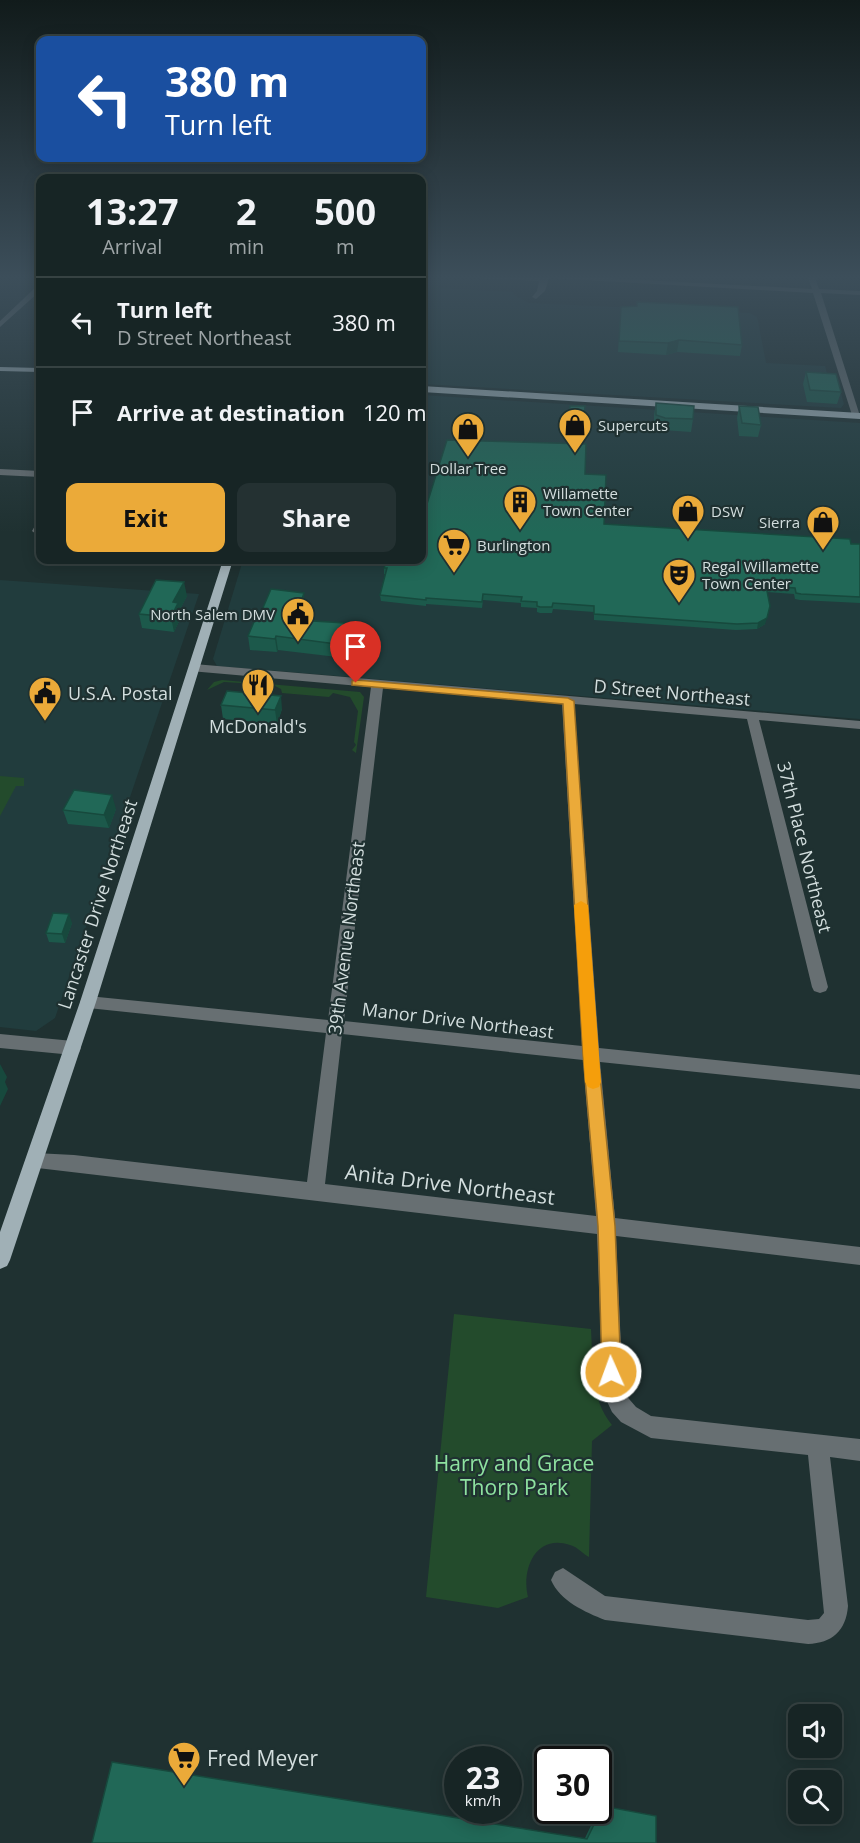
<!DOCTYPE html>
<style>
body{margin:0;font-family:"Open Sans",sans-serif;background:#243132;color:#f1f3f6;height:100vh;display:flex;flex-direction:column;font-size:22px;white-space:nowrap}
*{box-sizing:border-box;margin:0}
p{font-size:20px;color:#9ea5a7}
.icon{flex:none;width:33px;height:33px;fill:none;stroke:currentColor;stroke-width:2;stroke-linecap:round;stroke-linejoin:round}
.map{position:relative;flex:1;overflow:hidden}
.sheet{position:absolute;left:36px;top:174px;width:390px;height:390px;display:flex;flex-direction:column;background:#172525;border-radius:12px;box-shadow:0 3px 15px #0003,0 0 0 2px #364242}
.sheet>*{flex:none}
.guide{position:absolute;left:36px;top:36px;width:390px;height:126px;border-radius:12px;box-shadow:0 3px 15px #0003,0 0 0 2px #364242;background:#1a4fa0;color:#fff;overflow:hidden}
.buttons{position:absolute;left:788px;top:1704px;display:grid;gap:12px}
.buttons a{display:grid;place-items:center;width:54px;height:54px;border-radius:12px;background:#172525;box-shadow:0 3px 15px #0003,0 0 0 2px #364242;font-size:30px}
.speed{position:absolute;left:444px;top:1746px;display:flex;gap:12px;font-size:30px;font-weight:700;text-align:center}
.speed>*{display:grid;place-content:center;width:78px;height:78px;border-radius:50%;background:#172525;box-shadow:0 3px 15px #0003,0 0 0 2px #364242;line-height:1}
.speed small{font-size:15px;font-weight:400}
.speed .limit{border:3px solid #111;border-radius:9px;background:#fff;color:#111}
.pin{position:absolute;display:grid;place-items:center;width:51px;height:51px;color:#fff;margin:-62px -26px;border-radius:50% 50% 50% 0;rotate:-45deg;box-shadow:0 0 6px #0007}
.pin .icon{rotate:45deg}
.me{position:absolute;width:66px;margin:-33px;rotate:358deg;stroke-linejoin:round;filter:drop-shadow(0 0 4px #0008)}
.turn{display:flex;align-items:center;gap:21px;height:126px;padding:0 30px;font-size:27px}
.turn .icon{width:78px;height:78px;stroke-width:2.5}
.turn b{display:block;font-size:42px;line-height:51px}
.eta{display:flex;justify-content:space-evenly;align-items:center;height:102px;text-align:center}
.eta b{font-size:36px;font-weight:700;line-height:42px}
.button{display:flex;gap:12px;margin-top:auto;padding:12px 30px}
.button a{flex:1;height:69px;border-radius:12px;background:#ebaa39;color:#111;font-size:24px;font-weight:700;line-height:69px;text-align:center}
.button a+a{background:#243132;color:#f1f3f6}
ul{padding:0;list-style:none}
li{display:flex;align-items:center;gap:18px;height:90px;padding:0 30px;border-top:2px solid #364242}
li div{flex:1}
li b{display:block;font-size:22px}
li em{font-style:normal}
.map>svg:first-child{display:block}
.built{fill:#213c3d}
.green{fill:#234b2c}
.lines{fill:none;stroke-linecap:round;stroke-linejoin:round}
.minor{fill:#676f72;fill-rule:evenodd}
.major{fill:#a0b0b6;fill-rule:evenodd}
.wall{fill:#1c594b}
.shaded-wall{fill:#17493d}
.building{fill:#216857;stroke:#17493d;stroke-width:1.5}
.route{fill:#ebaa39;stroke:#996e25;stroke-width:1.5}
.slow{fill:#f59e0b}
.labels{text-anchor:middle;dominant-baseline:central;stroke-width:4.5;stroke-linejoin:round;paint-order:stroke}
.far-poi-label{font-size:15px;fill:#d3dede;stroke:#1f3131;text-anchor:start}
.street-label{font-size:18px;fill:#d3dede;stroke:#1f3131}
.poi-label{font-size:18px;fill:#d3dede;stroke:#1f3131;text-anchor:start}
.near-street-label{font-size:21px;fill:#d3dede;stroke:#1f3131}
.near-park-label{font-size:21px;fill:#8ee2a0;stroke:#1f3131}
.near-poi-label{font-size:21px;fill:#d3dede;stroke:#1f3131;text-anchor:start}
</style>
<div class="map">
<svg width="860" height="1843" viewBox="0 0 860 1843">
<rect width="100%" height="100%" fill="#1f3131"/>
<path class="built" d="M422,275H443L439,288L513,292L514,295L529,303L750,313L757,317L758,321L766,363L825,366L830,384L839,386L844,404L841,408L422,384Z
M422,395L860,423V719L217,666L213,659L243,560H422Z
M0,580L199,594L55,1018L36,1031L0,1027Z"/>
<path class="green" d="M222,680L360,692L364,697L356,753L352,750L356,745L354,742L358,711L350,697L333,693L329,697L282,693L281,689L273,685L224,682L207,690L214,682Z
M0,776L24,778V786H16L0,816Z
M454,1314L591,1329C593,1363 590,1398 612,1425L592,1441L589,1557C583,1554 578,1547 570,1545C536,1533 521,1569 528,1597L498,1608L426,1597Z"/>
<g class="lines">
<path class="minor" d="M446,275L542,277L540,275H551L812,289L807,275H814L819,289L860,291V295L821,293L860,416L856,418L852,415L813,293L549,278L545,291L536,299L532,297L537,291L539,281L450,277Z
M37,286H40V291L0,327V321Z
M0,469L40,471V477L0,475Z
M40,523V537L32,531L36,524Z
M194,664L860,721V729L759,720L828,987L826,991L820,993L814,991L812,987L747,719L574,704L599,1048L860,1075V1089L600,1062L615,1218L860,1247V1265L616,1236L623,1392L636,1407L651,1416L860,1439V1461L830,1457L848,1606C846,1631 832,1643 808,1644L605,1620C585,1612 560,1601 551,1580L555,1572L563,1568L605,1596L808,1620L819,1619L824,1613L808,1455L651,1438L621,1422L612,1412L603,1393L597,1234L29,1167L26,1161L29,1155L35,1153L74,1155L307,1182L326,1033L88,1008L82,1006L80,1002L82,998L88,996L328,1020L371,687L190,671V665ZM383,688L562,703L582,1046L344,1021ZM342,1034L583,1060L596,1216L325,1184Z
M0,1034L73,1041L79,1043L81,1048L79,1053L73,1055L0,1048Z"/>
<path class="major" d="M0,367L40,368V372L0,371Z
M422,386L860,413V419L422,392Z
M223,560H233L96,1002L10,1260L7,1266L0,1269V1232L80,1002Z"/>
</g>
<path class="wall" d="M621,307L742,345L740,356L677,352L666,355L618,352Z
M806,372L841,392L837,404L807,402L803,384Z
M656,403L693,419L691,432L663,430L654,427V415Z
M570,406H585L584,427L569,426Z
M739,406L761,425L758,437L739,436L737,418Z
M585,474L604,524L860,544V603L800,600L795,599L794,594L767,592L765,624L757,629L736,630L594,620V612L553,609L552,613H540L537,612V608L521,607V603L483,600L482,608L426,604V606L381,601L380,595L385,574H384V568L427,504Z
M187,596L179,611L181,617L174,632L142,628L139,614Z
M306,606L304,609L305,620L345,623L346,637L337,657L278,650L277,652L250,650L248,636L259,617Z
M221,705L282,709L277,724L223,719Z
M116,809L109,828L68,824L63,810Z
M72,923L65,943L49,942L46,933Z
M603,1806L656,1843L585,1838L599,1809Z"/>
<path class="shaded-wall" d="M679,340L677,352L666,355L668,343Z
M184,582L187,596L179,611L181,617L174,632L171,617L173,602Z
M304,593L305,619L300,633L298,620L300,605Z
M767,618L765,624L757,629L758,623Z
M345,623L346,637L337,657L336,644Z
M276,636L278,650L277,652L275,639Z
M281,696L282,709L277,724L275,710Z
M112,795L116,809L109,828L104,815Z
M69,914L72,923L65,943L62,934Z
M0,1064L7,1077L5,1082L8,1089L0,1106Z"/>
<path class="building" d="M637,302L738,307L742,345L679,340L668,343L619,341L621,307L637,306Z
M806,372L836,374L841,392L810,390Z
M656,403L694,406L693,419L665,418L656,415Z
M570,406H585L584,418H569Z
M739,406L758,407L761,425L742,423Z
M447,440L586,444L585,474L606,475L604,524L850,539L851,544H860V597L801,594L796,593L795,588L766,586L770,606L767,618L758,623L737,624L594,614V606L553,603L552,607H540L537,606V602L521,601L522,597L483,594L482,602L426,598V600L380,595L387,568H384L387,560H422V504H427Z
M156,580L184,582L173,602L178,603L171,617L139,614Z
M271,589L304,593L300,605L304,606L298,620L345,623L336,644L276,636L275,639L248,636L256,617H259Z
M227,691L281,696L275,710L221,705Z
M74,790L112,795L104,815L63,810Z
M53,913L69,914L62,934L46,933Z
M112,1762L587,1839L603,1806L656,1816V1843H92Z"/>
<linearGradient id="sky" x2="0" y2="1"><stop stop-color="#111b1b"/><stop offset="0.52" stop-color="#3c4e5a"/><stop offset="1" stop-color="#3c4e5a" stop-opacity="0"/></linearGradient>
<rect width="860" height="533" fill="url(#sky)"/>
<path class="route" d="M356,680L568,698L574,701L598,1055L615,1226L621,1372L618,1379L611,1381L605,1379L602,1372L598,1226L583,1055L563,704L352,685V681Z"/>
<path class="slow" d="M581,901L588,905L601,1082L599,1087L593,1089L588,1087L585,1082L574,905Z"/>
<defs>
<g id="shop-pin" transform="scale(1.725)"><path d="M0 17L-7.5 6A9.5 9.5 0 1 1 7.5 6Z" fill="#ebaa39" stroke="#1f3131"/><path d="M-5-2.5h2.3a2.7 3.5 0 0 1 5.4 0H5L5.5 6h-11ZM-1.5-2.5h3a1.5 2.3 0 0 0-3 0Z" fill="#111"/></g>
<g id="building-pin" transform="scale(1.725)"><path d="M0 17L-7.5 6A9.5 9.5 0 1 1 7.5 6Z" fill="#ebaa39" stroke="#1f3131"/><path d="M-4-6H4V6H1V3H-1V6H-4ZM-2.5-4.3h1.7v1.8h-1.7ZM.8-4.3h1.7v1.8H.8ZM-2.5-1h1.7V.8h-1.7ZM.8-1h1.7V.8H.8Z" fill="#111"/></g>
<g id="supermarket-pin" transform="scale(1.725)"><path d="M0 17L-7.5 6A9.5 9.5 0 1 1 7.5 6Z" fill="#ebaa39" stroke="#1f3131"/><path d="M-6-5.5h2.5l.6 2H6L4.5 2H-2.5L-4.4-4H-6ZM-1.5 3.2a1.3 1.3 0 1 0 .1 0ZM3 3.2a1.3 1.3 0 1 0 .1 0Z" fill="#111"/></g>
<g id="theatre-pin" transform="scale(1.725)"><path d="M0 17L-7.5 6A9.5 9.5 0 1 1 7.5 6Z" fill="#ebaa39" stroke="#1f3131"/><path d="M-5-5.5Q0-4 5-5.5V0Q5 5 0 6Q-5 5-5 0ZM-3.3-2.5H-1v1.5H-3.3ZM1-2.5H3.3v1.5H1ZM-2.8 1Q0 5.5 2.8 1Z" fill="#111"/></g>
<g id="civic-pin" transform="scale(1.725)"><path d="M0 17L-7.5 6A9.5 9.5 0 1 1 7.5 6Z" fill="#ebaa39" stroke="#1f3131"/><path d="M-.6-6.5H3V-4.5H.6V-3L4-1V1h2V6H-6V1h2V-1L-.6-3ZM-1.2 2.5V6h2.4V2.5Z" fill="#111"/></g>
<g id="restaurant-pin" transform="scale(1.725)"><path d="M0 17L-7.5 6A9.5 9.5 0 1 1 7.5 6Z" fill="#ebaa39" stroke="#1f3131"/><path d="M-5-6h1v4h1v-4h1v4h1v-4h1v5L-1.5 .5V6h-2V.5L-5-1ZM5-6V6H3V1.5H1.5Q1.5-4 5-6Z" fill="#111"/></g>
</defs>
<g fill-rule="evenodd">
<use href="#shop-pin" x="575" y="425"/>
<use href="#shop-pin" x="468" y="429"/>
<use href="#building-pin" x="520" y="502"/>
<use href="#shop-pin" x="688" y="511"/>
<use href="#shop-pin" x="823" y="522"/>
<use href="#supermarket-pin" x="454" y="545"/>
<use href="#theatre-pin" x="679" y="575"/>
<use href="#civic-pin" x="298" y="614"/>
<use href="#restaurant-pin" x="258" y="685"/>
<use href="#civic-pin" x="45" y="693"/>
<use href="#supermarket-pin" x="184" y="1758"/>
</g>
<g class="labels">
<g class="far-poi-label">
<text x="598" y="425">Supercuts</text>
<text x="468" y="468" text-anchor="middle">Dollar Tree</text>
<text x="543" y="493">Willamette<tspan x="543" dy="17">Town Center</tspan></text>
<text x="711" y="511">DSW</text>
<text x="800" y="522" text-anchor="end">Sierra</text>
<text x="477" y="545">Burlington</text>
<text x="702" y="566">Regal Willamette<tspan x="702" dy="17">Town Center</tspan></text>
<text x="275" y="614" text-anchor="end">North Salem DMV</text>
</g>
<g class="street-label">
<text transform="translate(672 692) rotate(5)">D Street Northeast</text>
<text transform="translate(805 847) rotate(76)">37th Place Northeast</text>
<text transform="translate(97 904) rotate(-72)">Lancaster Drive Northeast</text>
<text transform="translate(346 938) rotate(-83)">39th Avenue Northeast</text>
<text transform="translate(458 1020) rotate(7)">Manor Drive Northeast</text>
</g>
<g class="poi-label">
<text x="68" y="693">U.S.A. Postal</text>
<text x="258" y="726" text-anchor="middle">McDonald's</text>
</g>
<g class="near-street-label">
<text transform="translate(450 1184) rotate(7)">Anita Drive Northeast</text>
</g>
<g class="near-park-label">
<text x="514" y="1463">Harry and Grace<tspan x="514" dy="24">Thorp Park</tspan></text>
</g>
<g class="near-poi-label">
<text x="207" y="1758">Fred Meyer</text>
</g>
</g>
</svg>
<div class="buttons">
<a><svg class="icon" aria-label="sound" viewBox="0 0 24 24"><path d="M4 9h4l5-4v14l-5-4H4zM17 9q2 3 0 6"/></svg></a>
<a><svg class="icon" aria-label="search" viewBox="0 0 24 24"><circle cx="10" cy="10" r="6"/><path d="M15 15l6 6"/></svg></a>
</div>
<div class="speed"><div>23<small>km/h</small></div><div class="limit">30</div></div>
<div class="pin" style="left:356px;top:683px;background:#d93025"><svg class="icon" aria-label="arrive" viewBox="0 0 24 24"><path d="M6 21V4h12l-3 4 3 4H6"/></svg></div>
<svg class="me" style="left:611px;top:1372px" viewBox="-20 -20 40 40"><circle r="17" fill="#ebaa39" stroke="#fff" stroke-width="3"/><path d="M0-11L8 9 0 5-8 9z" fill="#fff"/></svg>
<div class="guide">
<div class="turn"><svg class="icon" aria-label="left" viewBox="0 0 24 24"><path d="M17 20v-9H6M10 6l-5 5 5 5"/></svg><div><b>380 m</b>Turn left</div></div>
</div>
<section class="sheet">
<div class="eta">
<div><b>13:27</b><p>Arrival</p></div>
<div><b>2</b><p>min</p></div>
<div><b>500</b><p>m</p></div>
</div>
<ul>
<li><svg class="icon" aria-label="left" viewBox="0 0 24 24"><path d="M17 20v-9H6M10 6l-5 5 5 5"/></svg><div><b>Turn left</b><p>D Street Northeast</p></div><em>380 m</em></li>
<li><svg class="icon" aria-label="arrive" viewBox="0 0 24 24"><path d="M6 21V4h12l-3 4 3 4H6"/></svg><div><b>Arrive at destination</b></div><em>120 m</em></li>
</ul>
<div class="button"><a>Exit</a><a>Share</a></div>
</section>
</div>
